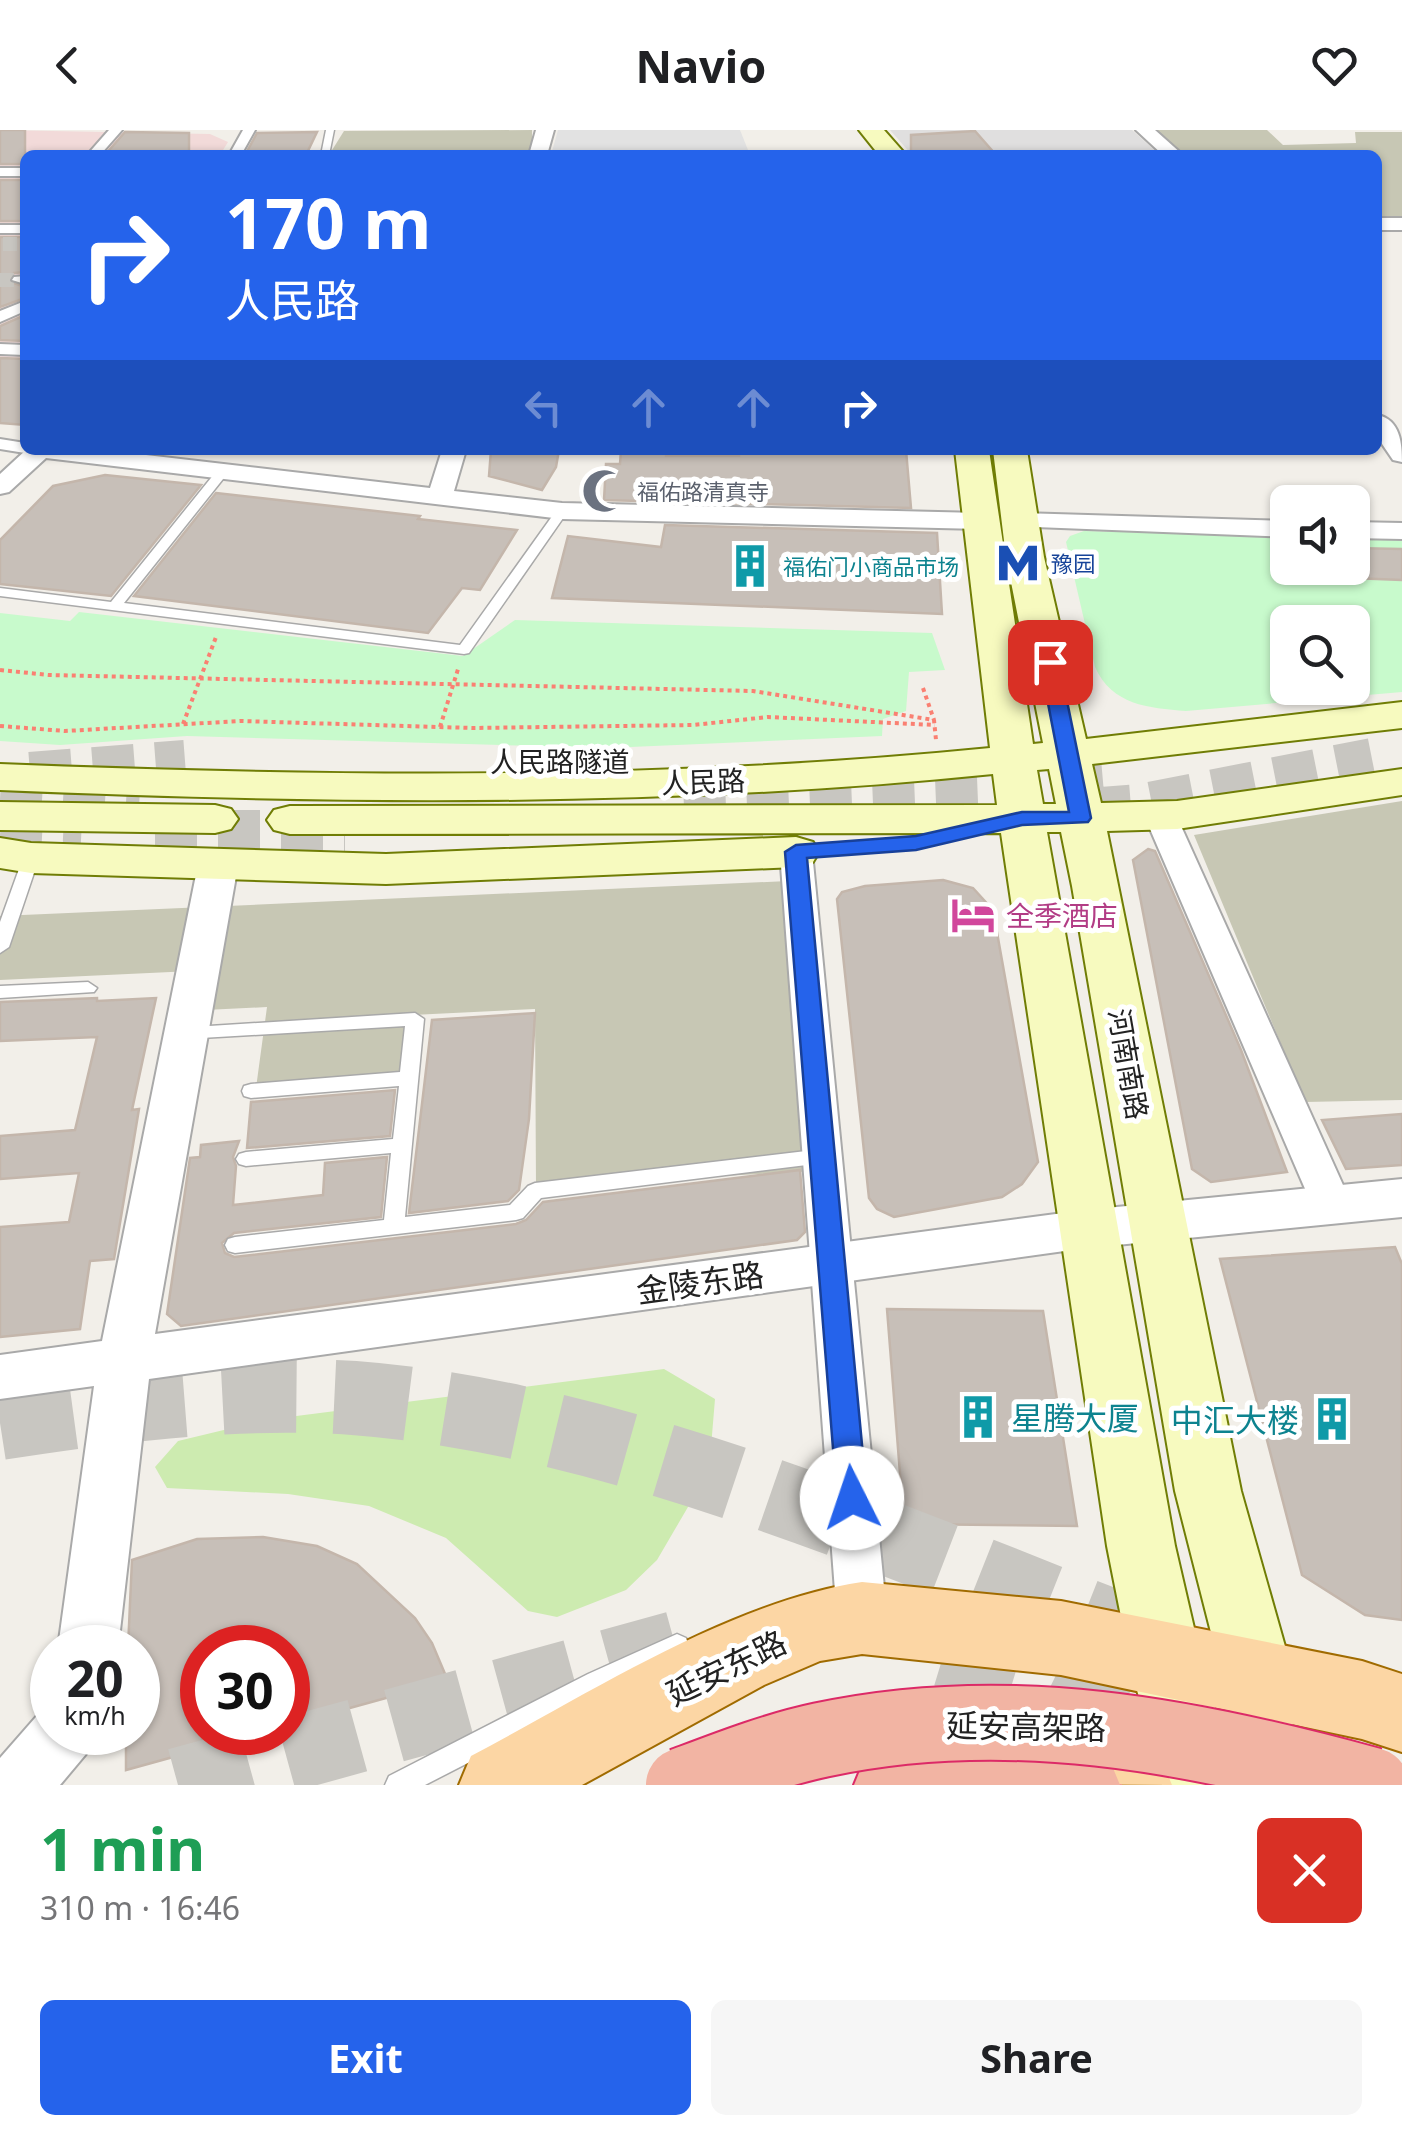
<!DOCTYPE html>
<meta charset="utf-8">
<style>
body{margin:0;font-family:"Noto Sans","Noto Sans SC",sans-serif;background:#f6f6f6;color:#202124;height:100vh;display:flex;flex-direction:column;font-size:38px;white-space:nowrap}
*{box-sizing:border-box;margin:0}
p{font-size:32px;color:#757577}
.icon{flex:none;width:55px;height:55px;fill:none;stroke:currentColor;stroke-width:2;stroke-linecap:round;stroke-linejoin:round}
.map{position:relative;height:1655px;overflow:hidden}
.details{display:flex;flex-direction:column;background:#fff;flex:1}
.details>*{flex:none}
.banner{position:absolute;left:20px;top:20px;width:1362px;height:305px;border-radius:15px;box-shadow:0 2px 8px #0004;background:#2563eb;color:#fff;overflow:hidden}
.fabs{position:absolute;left:1270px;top:355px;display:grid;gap:20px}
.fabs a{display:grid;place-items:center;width:100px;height:100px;border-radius:15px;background:#fff;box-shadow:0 2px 8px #0004;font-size:50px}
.speed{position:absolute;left:30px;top:1495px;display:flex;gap:20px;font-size:50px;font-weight:700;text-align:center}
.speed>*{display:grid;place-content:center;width:130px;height:130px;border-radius:50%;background:#fff;box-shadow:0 2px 8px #0004;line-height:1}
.speed small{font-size:25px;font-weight:400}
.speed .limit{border:15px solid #d22;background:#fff;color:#111}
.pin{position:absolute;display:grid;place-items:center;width:85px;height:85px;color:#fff;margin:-42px;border-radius:20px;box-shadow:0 5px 15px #0006}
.me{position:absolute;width:110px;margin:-55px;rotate:356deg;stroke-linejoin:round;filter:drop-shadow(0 0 8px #0008)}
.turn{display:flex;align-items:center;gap:35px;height:210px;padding:0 40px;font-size:45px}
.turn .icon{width:130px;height:130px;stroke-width:2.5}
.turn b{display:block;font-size:70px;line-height:85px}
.lanes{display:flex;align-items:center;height:95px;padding:0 40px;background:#0003;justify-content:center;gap:50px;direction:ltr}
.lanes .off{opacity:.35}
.round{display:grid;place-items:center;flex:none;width:105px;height:105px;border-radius:15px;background:#f6f6f6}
.summary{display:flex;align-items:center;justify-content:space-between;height:170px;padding:0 40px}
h1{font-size:60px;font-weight:700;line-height:75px;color:#1e9e55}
.primary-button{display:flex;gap:20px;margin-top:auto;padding:20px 40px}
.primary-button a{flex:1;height:115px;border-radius:15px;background:#2563eb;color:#fff;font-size:40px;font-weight:700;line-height:115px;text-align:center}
.primary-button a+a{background:#f6f6f6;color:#202124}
header{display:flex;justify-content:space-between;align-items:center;height:130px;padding:0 40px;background:#fff;font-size:45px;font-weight:700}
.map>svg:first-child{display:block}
.residential{fill:#e0dfdf}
.commercial{fill:#f2dad9}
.construction{fill:#c7c7b4}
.grass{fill:#cdebb0}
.park{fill:#c8facc;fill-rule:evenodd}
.parking{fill:#e2e2e2}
.building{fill:#c7bfb8;stroke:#c4b6ab;stroke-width:2.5}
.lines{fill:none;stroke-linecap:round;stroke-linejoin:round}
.pedestrian-tunnel{stroke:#c8c6c1;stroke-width:14;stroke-dasharray:14 8;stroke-linecap:butt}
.secondary-tunnel{stroke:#c8c6c1;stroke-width:42;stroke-dasharray:42 21;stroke-linecap:butt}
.trunk-tunnel{stroke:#c8c6c1;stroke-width:74;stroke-dasharray:74 38;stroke-linecap:butt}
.service-casing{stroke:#a9a9a9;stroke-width:3}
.pedestrian-casing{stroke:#a9a9a9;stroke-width:4}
.minor-casing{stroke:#a9a9a9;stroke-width:4}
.tertiary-casing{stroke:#a9a9a9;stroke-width:4}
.secondary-casing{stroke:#707d05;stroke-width:4}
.primary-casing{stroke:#a06b00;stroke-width:4}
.trunk-casing{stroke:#dc2a67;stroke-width:4}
.path{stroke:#fa8072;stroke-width:4;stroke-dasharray:4 4;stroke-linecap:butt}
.service{fill:#fff;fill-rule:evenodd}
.pedestrian{fill:#fff;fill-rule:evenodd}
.minor{fill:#fff;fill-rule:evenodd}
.tertiary{fill:#fff;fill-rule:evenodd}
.secondary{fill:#f7fabf;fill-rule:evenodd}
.primary{fill:#fcd6a4;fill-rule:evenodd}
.trunk{fill:#f2b4a3;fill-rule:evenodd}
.trunk-bridge-casing{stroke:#dc2a67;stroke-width:78;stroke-linecap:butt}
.trunk-bridge{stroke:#f2b4a3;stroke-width:74}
.route{fill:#2563eb;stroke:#184099;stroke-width:2.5}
.labels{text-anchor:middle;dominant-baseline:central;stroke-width:10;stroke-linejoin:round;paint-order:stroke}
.far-worship-label{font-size:22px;fill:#5b616d;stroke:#fff;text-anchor:start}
.far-transit-label{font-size:22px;fill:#164399;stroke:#fff;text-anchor:start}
.far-culture-label{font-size:22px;fill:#0d838f;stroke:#fff;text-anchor:start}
.street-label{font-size:28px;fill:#222;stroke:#fff}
.hotel-label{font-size:28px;fill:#b23c85;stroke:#fff;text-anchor:start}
.near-street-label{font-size:32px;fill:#222;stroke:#fff}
.near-culture-label{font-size:32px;fill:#0d838f;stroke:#fff;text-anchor:start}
</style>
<header><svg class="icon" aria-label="back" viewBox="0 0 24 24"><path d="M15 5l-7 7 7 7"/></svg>Navio<svg class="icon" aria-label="heart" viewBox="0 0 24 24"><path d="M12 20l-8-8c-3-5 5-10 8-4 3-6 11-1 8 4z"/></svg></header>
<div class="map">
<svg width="1402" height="1655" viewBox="0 0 1402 1655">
<rect width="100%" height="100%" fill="#f2efe9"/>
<path class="residential" d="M890,0H1132L1160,25H912Z"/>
<path class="commercial" d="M0,0L210,4L228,12L220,25H25V292L0,293Z"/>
<path class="construction" d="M532,0V20H491L488,25H329L344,1Z
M1157,0H1267L1283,15L1356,13L1355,2H1402V91L1378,92V25H1183Z
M1402,671V970L1305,972L1194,705Z
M788,751L836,1040L536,1056L535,879L412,885L407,950L256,958L267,877L185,881L192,841L0,850V786Z"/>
<path class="grass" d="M664,1239L715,1269L709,1341L657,1430L626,1460L557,1487L528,1481L446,1408L369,1376L288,1364L167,1358L155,1337L178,1311L265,1290Z"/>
<path class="park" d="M1084,401L1287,406L1288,438H1352L1353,408L1402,410V562L1186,581C1148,578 1112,575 1095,537L1066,412L1070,406ZM1288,492H1352V558H1288Z
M79,482L463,526L515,490L932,503L945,540L909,542L906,581L883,589L882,606L607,618L187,606L60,615L0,611V483L70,491Z"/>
<path class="parking" d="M558,0H740L750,25H551Z"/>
<path class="building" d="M0,0H25V34H0Z
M975,1L996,25H911V5Z
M125,2L189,3V25H105Z
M317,2L306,25H245L257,3Z
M0,50H25V91H0Z
M0,107H25V142L14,143L8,151L25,157V168L0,177Z
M25,185V211L0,210V196Z
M0,228L25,229V295L0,293Z
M491,320H559L556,337L542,360L489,346Z
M621,320H666V326H739V320H906L911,378L604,370L606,334H620Z
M105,345L201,355L111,466L0,454V410L53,356Z
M216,363L420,386L418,389L517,400L480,460L462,458L428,503L134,466Z
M665,395L937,403L942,484L552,468L568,406L661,417Z
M1352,418L1402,419V450L1352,448Z
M1148,719L1155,721L1241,920L1287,1042L1211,1052L1192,1039L1133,730Z
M943,750L973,758L993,780L1038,1032L1022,1054L1002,1067L894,1087L877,1079L869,1068L837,769L842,762L865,756Z
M97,868V871L156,868L132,980L139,979L114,1129L90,1131L80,1199L0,1207V1097L69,1092L79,1043L0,1049V1006L75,1000L97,907L0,911V872Z
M535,883L529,989L519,1060L508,1071L409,1083L432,890Z
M395,960L390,1006L247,1018L251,972Z
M1402,984V1035L1346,1039L1322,990Z
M239,1011L233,1027L236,1036L233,1075L323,1065L325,1033L387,1027L381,1087L234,1103L222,1113L225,1123L234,1127L516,1094L526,1090L543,1072L800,1040L805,1102L797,1110L181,1196L167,1184L190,1028L200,1027L201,1015Z
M1395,1117L1402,1134V1490L1365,1485L1302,1445L1220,1129Z
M887,1179L1043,1181L1077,1396L904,1394Z
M263,1407L317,1416L357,1434L415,1488L432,1513L448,1551L288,1595V1518H202V1619L126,1640V1602H138V1518H128L132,1430L197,1409Z"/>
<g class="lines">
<path class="pedestrian-tunnel" d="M3,114H25
M0,150H19"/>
<path class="secondary-tunnel" d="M30,643L185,631
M0,669L139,677
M684,678L979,666L1118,654
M1089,679L1140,675L1372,629
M155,701H345
M0,706L81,710"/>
<path class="trunk-tunnel" d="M0,1293C116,1275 236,1260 354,1268C606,1287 877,1404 1111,1496
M945,1520L1040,1549L1129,1592
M178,1655L676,1518"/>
<g class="service-casing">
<path id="service" d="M326,0H334L329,25H321Z
M223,337L229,341L227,344L124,473L460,515L558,378L568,381L469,523L464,524L0,466V458L111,472L219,338Z
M31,723L39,728L9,817L0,823V792L23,728Z
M88,852L97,858L94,862L0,868V856Z
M415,883L424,889L405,1087L510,1075L528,1056L535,1053L823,1019L830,1021L833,1026L830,1031L823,1033L541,1068L523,1088L516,1090L235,1123L228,1121L225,1115L228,1109L235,1107L384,1090L391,1023L246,1036L239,1034L236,1029L239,1024L246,1022L393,1009L399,956L251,968L244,966L242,961L244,956L251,954L400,942L405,896L184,909L178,908L175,903L178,898Z
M677,1504L686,1508L689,1516L686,1524L606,1562L425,1655H385L389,1646L588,1544Z"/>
</g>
<g class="pedestrian-casing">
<path id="pedestrian" d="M109,0H122L100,25H87Z
M243,0H255L241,25H229Z
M0,38H25V46H0Z
M0,95H25V103H0Z
M25,146V154L12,150L14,147Z
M25,171V181L0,192V181Z
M0,214L25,215V225L0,224Z
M0,309L25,313V320H32L25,323L0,319Z"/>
</g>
<g class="minor-casing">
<path id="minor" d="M536,0H554L547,25H529Z
M1136,0H1155L1183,25H1163Z
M1378,88H1402V100H1378Z
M1378,285C1400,290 1402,313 1402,332L1393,330L1378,308Z
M26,320H103L430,358L442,320H466L454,361L562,373L980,383L993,391L980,399L562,389L46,328L9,362L0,364V344Z
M1021,383L1288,391V407L1012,396L1008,391Z
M1352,392L1402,393V409L1352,408Z
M1160,675L1171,678L1176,685L1352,1075L1346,1086L1332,1091L1318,1086L1312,1075L1144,685L1149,678Z
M796,712L808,715L812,722L887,1488L879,1504L862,1511L845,1504L837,1488L780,722L784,715Z"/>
</g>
<g class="tertiary-casing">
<path id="tertiary" d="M218,722L232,726L238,735L155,1204L1086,1080L1402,1049V1087L1086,1118L149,1249L118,1518H58L94,1256L0,1269V1225L102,1211L198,735L204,726Z
M52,1576V1602H95L86,1624L60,1655H0V1628L42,1580Z"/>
</g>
<g class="secondary-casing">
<path id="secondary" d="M859,0H884L906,25H879Z
M955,320H989L1033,614L1043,613L1006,427L993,320H1027L1044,427L1086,609L1402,572V598L1092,634L1101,673L1177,671L1402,639V665L1177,699L1107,701L1241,1361L1301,1573L1291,1598L1265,1609L1239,1598L1229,1573L1175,1361L1072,756L1061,702H1047L1175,1416L1203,1537L1238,1655H1162L1131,1537L1107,1416L1001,703L290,704L274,700L267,690L274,680L290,676L997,675L993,644C663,678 331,674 0,660V634C330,647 661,651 990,618ZM1049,639L1056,674H1043L1037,640Z
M0,672L215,675L231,679L238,689L231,699L215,703L0,700Z
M796,707L813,712L819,722L813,732L796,737L386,754L31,743L0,738V708L31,713L386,724Z"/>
</g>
<g class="primary-casing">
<path id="primary" d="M862,1452L1061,1471L1362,1531L1402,1544V1622L1362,1609L1061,1545L862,1524L820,1531L764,1555L582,1655H459L471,1626C589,1564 730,1472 862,1452Z
M1044,1584L1108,1602L1160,1626L1172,1655L1015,1654L1003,1625L1015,1596Z"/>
</g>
<g class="trunk-casing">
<path id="trunk" d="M981,1608L1079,1614L1108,1626L1120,1655H854L866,1626L895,1614Z"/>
</g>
<path class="path" d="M0,540L49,545L753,561L934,590L936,610
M923,558L934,590
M183,594L216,507
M0,596L65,601L241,591L472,598L693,595L768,587L935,595
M440,597L459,536"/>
<use href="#service" class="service"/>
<use href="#pedestrian" class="pedestrian"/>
<use href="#minor" class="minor"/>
<use href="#tertiary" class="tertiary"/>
<use href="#secondary" class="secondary"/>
<use href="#primary" class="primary"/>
<use href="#trunk" class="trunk"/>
<g class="trunk-bridge-casing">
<path id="trunk-bridge" d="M683,1655C728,1638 774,1620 821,1610C1008,1570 1191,1605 1372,1655"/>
</g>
<use href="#trunk-bridge" class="trunk-bridge"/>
</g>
<path class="route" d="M1050,526L1059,532L1091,688L1088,692L1022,695L916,720L807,728L867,1368L863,1378L852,1381L841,1378L837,1368L785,722L796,715L916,706L1022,682H1069L1040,532Z"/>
<defs>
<g id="mosque-bare" transform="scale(3.45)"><path d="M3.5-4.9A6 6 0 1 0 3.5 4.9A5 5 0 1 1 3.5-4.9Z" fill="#6b7280" stroke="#fff" stroke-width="2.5" paint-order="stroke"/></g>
<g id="metro-bare" transform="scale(3.45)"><path d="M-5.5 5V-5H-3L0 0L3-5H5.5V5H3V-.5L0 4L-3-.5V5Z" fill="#1a4fb4" stroke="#fff" stroke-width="2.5" paint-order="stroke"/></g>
<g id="building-bare" transform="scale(3.45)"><path d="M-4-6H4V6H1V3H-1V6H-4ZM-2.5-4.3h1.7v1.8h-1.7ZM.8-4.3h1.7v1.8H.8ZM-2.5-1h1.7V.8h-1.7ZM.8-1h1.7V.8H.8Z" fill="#0f9aa8" stroke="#fff" stroke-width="2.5" paint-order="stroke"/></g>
<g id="hotel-bare" transform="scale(3.45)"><path d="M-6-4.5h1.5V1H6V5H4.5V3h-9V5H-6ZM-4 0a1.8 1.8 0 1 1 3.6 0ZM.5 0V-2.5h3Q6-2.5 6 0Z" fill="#d1479c" stroke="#fff" stroke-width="2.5" paint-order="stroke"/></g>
</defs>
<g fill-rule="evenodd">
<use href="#mosque-bare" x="604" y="361"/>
<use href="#metro-bare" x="1018" y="433"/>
<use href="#building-bare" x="750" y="436"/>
<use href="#hotel-bare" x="973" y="785"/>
<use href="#building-bare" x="978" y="1287"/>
<use href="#building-bare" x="1332" y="1289"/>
</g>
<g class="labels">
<g class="far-worship-label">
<text x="637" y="361">福佑路清真寺</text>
</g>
<g class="far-transit-label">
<text x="1051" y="433">豫园</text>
</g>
<g class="far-culture-label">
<text x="783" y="436">福佑门小商品市场</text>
</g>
<g class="street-label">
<text x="560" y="631">人民路隧道</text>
<text transform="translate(703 651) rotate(-2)">人民路</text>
<text transform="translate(1129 934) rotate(80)">河南南路</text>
</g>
<g class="hotel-label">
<text x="1006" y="785">全季酒店</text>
</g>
<g class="near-street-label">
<text transform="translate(700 1152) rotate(-8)">金陵东路</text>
<text transform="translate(726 1537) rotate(-26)">延安东路</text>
<text transform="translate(1026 1596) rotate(1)">延安高架路</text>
</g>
<g class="near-culture-label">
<text x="1011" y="1287">星腾大厦</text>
<text x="1299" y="1289" text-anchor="end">中汇大楼</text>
</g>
</g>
</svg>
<div class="fabs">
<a><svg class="icon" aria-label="sound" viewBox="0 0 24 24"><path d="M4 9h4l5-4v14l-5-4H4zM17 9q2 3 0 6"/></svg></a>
<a><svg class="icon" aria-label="search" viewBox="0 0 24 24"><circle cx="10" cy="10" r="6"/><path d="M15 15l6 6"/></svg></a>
</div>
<div class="speed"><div>20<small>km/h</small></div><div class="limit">30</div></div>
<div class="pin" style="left:1050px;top:532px;background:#d93025"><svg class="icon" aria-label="arrive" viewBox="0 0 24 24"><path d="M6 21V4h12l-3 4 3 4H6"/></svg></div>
<svg class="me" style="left:852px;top:1368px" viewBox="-20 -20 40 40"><circle r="19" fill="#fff"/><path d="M0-13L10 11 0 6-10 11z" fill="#2563eb"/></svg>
<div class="banner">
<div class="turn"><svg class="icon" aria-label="right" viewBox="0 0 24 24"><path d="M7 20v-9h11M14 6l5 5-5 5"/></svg><div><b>170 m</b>人民路</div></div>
<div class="lanes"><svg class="icon off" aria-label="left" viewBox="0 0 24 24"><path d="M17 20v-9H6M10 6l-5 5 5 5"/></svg><svg class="icon off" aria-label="ahead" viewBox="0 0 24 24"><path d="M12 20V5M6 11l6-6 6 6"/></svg><svg class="icon off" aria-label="ahead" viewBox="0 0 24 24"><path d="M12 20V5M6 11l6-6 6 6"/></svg><svg class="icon" aria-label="right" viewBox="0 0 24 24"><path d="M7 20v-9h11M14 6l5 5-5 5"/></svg></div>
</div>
</div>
<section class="details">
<div class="summary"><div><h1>1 min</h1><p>310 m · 16:46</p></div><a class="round" style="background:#d93025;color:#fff"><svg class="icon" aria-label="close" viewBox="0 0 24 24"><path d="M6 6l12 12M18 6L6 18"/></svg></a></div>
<div class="primary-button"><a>Exit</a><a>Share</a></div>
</section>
